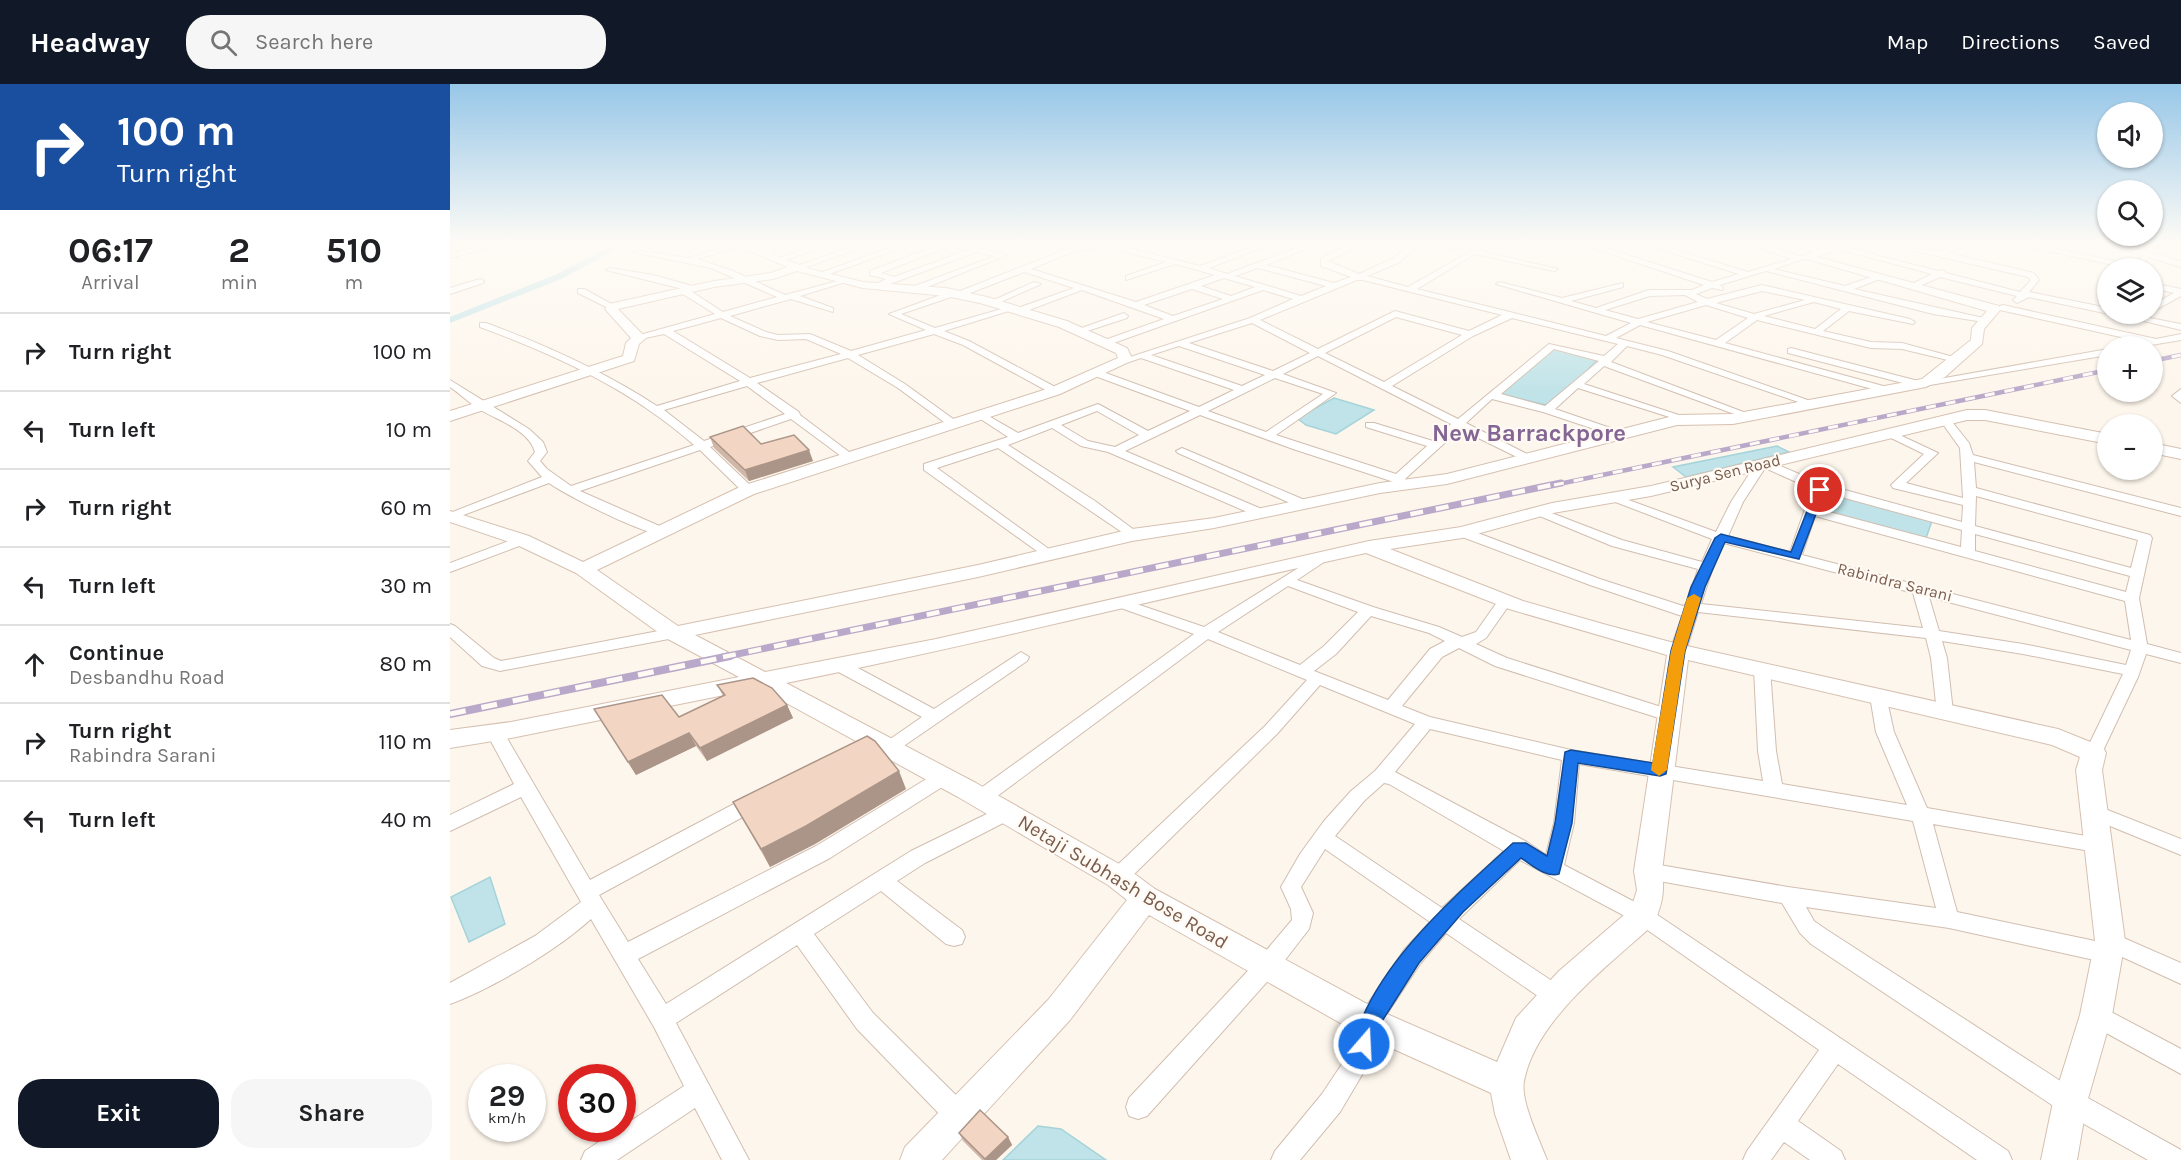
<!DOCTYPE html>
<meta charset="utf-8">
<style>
body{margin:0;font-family:Karla,sans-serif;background:#f6f6f6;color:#202124;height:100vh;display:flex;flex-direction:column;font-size:22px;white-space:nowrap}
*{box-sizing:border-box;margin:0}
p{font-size:20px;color:#757577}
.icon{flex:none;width:33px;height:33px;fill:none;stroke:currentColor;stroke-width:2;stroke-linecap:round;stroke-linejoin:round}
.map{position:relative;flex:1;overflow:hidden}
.sheet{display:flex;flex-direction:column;background:#fff;width:450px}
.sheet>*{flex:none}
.banner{background:#1a4fa0;color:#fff;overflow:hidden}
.fabs{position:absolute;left:1647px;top:18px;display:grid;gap:12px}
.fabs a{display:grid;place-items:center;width:66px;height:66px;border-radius:50%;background:#fff;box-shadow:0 2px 4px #0004;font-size:30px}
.speed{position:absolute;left:18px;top:980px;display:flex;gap:12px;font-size:30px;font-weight:700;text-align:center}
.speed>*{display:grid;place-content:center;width:78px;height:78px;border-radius:50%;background:#fff;box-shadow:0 2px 4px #0004;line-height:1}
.speed small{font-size:15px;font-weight:400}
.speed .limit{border:9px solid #d22;background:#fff;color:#111}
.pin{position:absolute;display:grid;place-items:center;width:51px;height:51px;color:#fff;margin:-26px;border:3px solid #fff;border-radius:50%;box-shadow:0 2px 6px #0007}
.me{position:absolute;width:66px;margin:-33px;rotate:19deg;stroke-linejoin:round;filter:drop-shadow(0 0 4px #0008)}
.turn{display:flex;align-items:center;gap:21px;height:126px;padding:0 18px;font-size:27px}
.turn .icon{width:78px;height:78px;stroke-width:2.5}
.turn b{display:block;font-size:42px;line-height:51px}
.eta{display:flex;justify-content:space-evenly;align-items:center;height:102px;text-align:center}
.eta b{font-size:36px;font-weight:700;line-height:42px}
.primary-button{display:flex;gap:12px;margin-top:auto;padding:12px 18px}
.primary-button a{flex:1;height:69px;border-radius:24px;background:#111827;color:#fff;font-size:24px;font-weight:700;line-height:69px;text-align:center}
.primary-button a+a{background:#f6f6f6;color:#202124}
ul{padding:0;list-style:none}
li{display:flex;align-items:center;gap:18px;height:78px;padding:0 18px;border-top:2px solid #e0e0e0}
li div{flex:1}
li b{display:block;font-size:22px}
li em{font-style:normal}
header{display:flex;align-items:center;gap:36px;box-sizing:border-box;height:84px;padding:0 30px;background:#111827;color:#fff}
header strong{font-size:28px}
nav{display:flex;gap:33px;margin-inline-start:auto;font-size:21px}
.search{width:420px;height:54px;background:#f6f6f6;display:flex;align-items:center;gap:15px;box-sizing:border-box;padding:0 21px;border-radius:24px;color:#757577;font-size:22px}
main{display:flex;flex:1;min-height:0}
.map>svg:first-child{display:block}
.water{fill:#bfe3e8;stroke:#a5d3da;stroke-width:1.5}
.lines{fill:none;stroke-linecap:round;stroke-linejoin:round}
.canal{fill:#bfe3e8;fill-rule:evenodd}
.street-casing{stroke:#d1beb0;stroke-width:2}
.secondary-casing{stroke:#d6c0b0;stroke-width:2}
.street{fill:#fff;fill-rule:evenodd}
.secondary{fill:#fff;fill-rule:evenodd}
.rail-far2-casing{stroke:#b9a8c9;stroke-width:4.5}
.rail-far1-casing{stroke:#b9a8c9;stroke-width:7}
.rail-casing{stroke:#b9a8c9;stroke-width:8}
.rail-far2{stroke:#fffaf3;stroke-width:3;stroke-dasharray:10;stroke-linecap:butt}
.rail-far1{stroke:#fffaf3;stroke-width:4.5;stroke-dasharray:13;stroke-linecap:butt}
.rail{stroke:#fffaf3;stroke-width:5;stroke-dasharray:16;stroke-linecap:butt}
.wall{fill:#d1b7a8}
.shaded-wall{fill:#aa9588}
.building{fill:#f3d5c3;stroke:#aa9588;stroke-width:1.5}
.route{fill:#1a73e8;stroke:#114b97;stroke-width:1.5}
.slow{fill:#f59e0b}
.labels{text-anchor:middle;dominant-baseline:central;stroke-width:4.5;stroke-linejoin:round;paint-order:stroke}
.street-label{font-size:16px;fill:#7a5c4d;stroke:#fffaf3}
.near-street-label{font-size:20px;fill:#7a5c4d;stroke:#fffaf3}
.far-town-label{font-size:24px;font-weight:bold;fill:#846695;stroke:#fffaf3}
</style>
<header>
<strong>Headway</strong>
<div class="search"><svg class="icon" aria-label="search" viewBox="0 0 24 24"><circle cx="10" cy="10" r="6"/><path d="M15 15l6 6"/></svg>Search here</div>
<nav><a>Map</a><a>Directions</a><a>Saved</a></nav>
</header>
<main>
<section class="sheet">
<div class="banner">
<div class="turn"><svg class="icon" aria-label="right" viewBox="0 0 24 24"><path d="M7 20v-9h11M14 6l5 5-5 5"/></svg><div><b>100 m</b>Turn right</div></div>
</div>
<div class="eta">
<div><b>06:17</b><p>Arrival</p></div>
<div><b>2</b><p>min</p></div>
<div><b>510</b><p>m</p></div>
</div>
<ul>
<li><svg class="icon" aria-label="right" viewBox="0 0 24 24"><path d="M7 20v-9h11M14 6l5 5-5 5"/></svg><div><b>Turn right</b></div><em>100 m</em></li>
<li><svg class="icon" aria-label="left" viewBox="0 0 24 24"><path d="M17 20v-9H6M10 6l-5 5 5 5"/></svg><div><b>Turn left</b></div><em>10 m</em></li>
<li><svg class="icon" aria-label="right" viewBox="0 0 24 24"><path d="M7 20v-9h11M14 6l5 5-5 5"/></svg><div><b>Turn right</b></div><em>60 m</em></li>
<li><svg class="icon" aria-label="left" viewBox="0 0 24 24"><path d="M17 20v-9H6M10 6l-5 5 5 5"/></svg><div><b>Turn left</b></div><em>30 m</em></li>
<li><svg class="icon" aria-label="ahead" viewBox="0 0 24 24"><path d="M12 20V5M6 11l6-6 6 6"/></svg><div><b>Continue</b><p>Desbandhu Road</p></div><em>80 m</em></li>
<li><svg class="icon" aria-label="right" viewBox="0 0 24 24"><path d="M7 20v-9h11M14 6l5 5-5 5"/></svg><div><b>Turn right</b><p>Rabindra Sarani</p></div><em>110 m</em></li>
<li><svg class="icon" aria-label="left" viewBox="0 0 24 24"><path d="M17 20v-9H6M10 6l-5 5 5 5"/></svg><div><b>Turn left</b></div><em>40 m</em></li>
</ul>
<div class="primary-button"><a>Exit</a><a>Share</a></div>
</section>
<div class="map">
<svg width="1731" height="1076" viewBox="0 0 1731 1076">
<rect width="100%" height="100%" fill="#fdf6ec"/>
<path class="water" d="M1103,263L1149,274L1127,297L1096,321L1050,310Z
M884,314L924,326L886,350L856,341L847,334Z
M1327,362L1339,368L1236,393L1223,383Z
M1375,407L1482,437L1476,454L1368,425Z
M40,793L55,840L19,858L1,813Z
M588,1042L611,1045L656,1076H553Z"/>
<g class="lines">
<path class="canal" d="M166,160H176L111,195L0,239V233L105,191Z"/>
<g class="street-casing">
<path id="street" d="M39,160H54L0,174V170Z
M283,160H295L314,169L310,171L289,163L247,175L283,187L335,211L395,195L399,197L350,212L383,224V228L341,215L280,232L316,248L328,251L360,250L401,267L476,246L439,230L499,208L505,209L617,165L603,160L624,163L662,160L750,182L810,160H822L759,184L777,190L857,160H869L816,181L884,199L901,193L871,182V174L902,160H913L878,177L909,190L944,174L960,160H969L950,178L917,192L958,203L1032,161L1036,163L1030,167L1108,185L1104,187L1025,170L967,205L1156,252L1181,239L1046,200L1050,198L1112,214L1173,199V203L1121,217L1146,224L1199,206H1242L1254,201L1130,160H1143L1262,198L1289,190L1194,160H1207L1298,188L1341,175L1299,160H1312L1349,172L1355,171L1359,173L1324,185L1395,202L1427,191H1430V195L1404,205L1538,235L1534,238L1483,230L1316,187L1270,201L1273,204L1272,206L1262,204L1246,210L1257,215L1312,201L1460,235L1465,238L1463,240L1399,227L1373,247L1421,258L1452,259L1511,275L1506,278L1452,265L1421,264L1307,236L1275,259L1437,303V307L1433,308L1190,241L1166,254L1218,267L1369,320L1360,322L1212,271L1177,262L1161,278L1304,332L1295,334L1154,282L1134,300L1241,335L1232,337L1128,304L1105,325L1172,348L1174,350L1168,353L1093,328L1042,315L1016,339L1083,373V377H1075L1010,345L955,395L959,400L953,404L944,398L843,365L750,331L675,367L814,426L815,429L809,433L658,368L631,362L602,344L558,361L645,417L687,448L689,451L682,455L548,364L487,384L603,468L605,471L603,474L598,475L474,386V380L558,353L526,332L525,330L530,327L568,349L648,320L698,347L740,327L645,292V288H653L749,323L784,306L691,274L676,279L671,276L800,234L843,215L813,206L655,262L650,259L652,257L714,235L632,206L571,229H565V225L624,204L574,188L510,213L504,212L451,230L485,244L562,222V226L494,247L519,257L609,305V309H601L513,261L484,250L408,271L455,300L506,337V341H498L448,304L398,274L307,299L349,328L350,331L403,371V375H395L341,335L260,363L302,403V409H294L250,366L130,407L214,444L216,447L214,450C199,454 114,410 99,399L0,436V429L92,393L78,377L85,368C78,344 45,336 26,323C17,317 9,309 0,303V296L79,345L93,358L97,368L90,377L97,385L121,402L244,361C182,306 106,271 30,243V239H36C96,261 153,287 207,322L290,297L214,250L186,256V252L265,230L231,209L230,207L233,205L156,186L160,184L203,191L246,203V207L239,206L273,228L327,213L261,184L183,168L187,166L239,174ZM655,163L716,178L676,192V196L725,180L765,191L686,218L581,185L625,167ZM808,184L876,202L851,212L785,192ZM774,194L805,203L781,212L751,202ZM907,196H913L1052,231L1019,247L945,227L868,265L810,236ZM742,205L773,215L723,232L694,221ZM1312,207L1355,216L1304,230L1266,219ZM1235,211L1248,218L1188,235L1155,226L1200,212ZM1364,218L1391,225L1365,245L1314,232ZM1256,221L1298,234L1266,256L1197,238ZM946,233L1012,251L934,298L875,269ZM271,234L310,252L328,256L356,255L391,270L300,294L223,247ZM1062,234L1168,260L1154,272L1099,260L1008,335L942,302L1023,252ZM802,239L860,269L823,287L739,259ZM729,262L815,291L792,302L701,271ZM1104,265L1149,277L1095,322L1051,310ZM868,272L1001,340L983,357L924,339H916V343L977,362L946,390L826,351L886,309L833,290ZM825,294L873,310L816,348L758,327ZM297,302L335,330L254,357L214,326ZM647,327L689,351L665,363L638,357L611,341Z
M368,160H380L331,178L324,176Z
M409,160H421L351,185L344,183Z
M450,160H462L374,192L367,190Z
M491,160H512L557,171L465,208L462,207V203L545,172L527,168L429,204L422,202L436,195L420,191V187ZM500,162L518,166L444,193L431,189Z
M1340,160H1353L1376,168L1372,170Z
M1369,160H1383L1488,187L1493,186L1496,189L1570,208L1581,196L1578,193L1434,160C1452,160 1474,168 1489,167C1499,166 1507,160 1518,160L1499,169L1584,189L1589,196L1579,208L1658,224L1659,230L1579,213L1567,219L1563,216L1567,212L1490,193L1463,205H1460V201L1482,190Z
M1566,160H1582L1684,181L1701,160H1709L1690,184H1677Z
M30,195L34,197L33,199L0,210V204Z
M584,198L591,200L544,221L537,219Z
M1702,199L1731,205V212L1702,228V221L1724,209L1702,204Z
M128,205H134L167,223L160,225L128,209Z
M1553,221L1706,255L1731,250V256L1695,262L1691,260L1693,258L1550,226V222Z
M674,229L678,232L677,234L628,250L623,247Z
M1665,230H1679L1731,240V246Z
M1341,264L1472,298L1658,265V271L1468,303L1338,269V265Z
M1731,305V319L1722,312Z
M1495,333L1499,334L1519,359L1523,371L1731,424V432L1524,378L1526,404L1700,451L1702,454L1689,514L1697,560L1731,569V579L1696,570L1688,593L1650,673H1638L1635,669L1673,590L1573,570L1492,557L1497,574L1503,628L1501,632H1489L1487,628L1481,574L1476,554L1248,528L1236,567L1228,572L1220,567L1232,532L1140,501L1007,451L1005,448L1007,445H1017L1150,495L1233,522L1237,519L1248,485L1162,462L1080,428L1086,424L1091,425L1172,456L1252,478L1262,455L1155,414L1161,410L1165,411L1266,448L1281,418L1307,378L1316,376L1373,400L1512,438L1513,421L1443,404L1441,401L1474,370L1435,351L1433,349L1439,346L1488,369L1456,399L1513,414L1510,364L1490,336ZM1315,384L1362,405L1340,468L1278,452L1293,418ZM1373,408L1512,446L1511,463L1368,425ZM1526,412L1688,456L1681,484L1525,442ZM1365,432L1675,517L1681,556L1352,471ZM1525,450L1680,492L1676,508L1525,467ZM1274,459L1463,509L1473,544L1251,520L1263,483ZM1479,513L1681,566L1676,581L1573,560L1489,547Z
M732,364L857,417L859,420L853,424L849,423L728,369L726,367Z
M72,452L79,456L77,459L0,488V479Z
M869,471L876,475L874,478L847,496L923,523L989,543L1012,553L1026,548L1050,514H1060L1062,517L1036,554L1026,560L1057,574L1224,627L1226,631L1224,635H1212L1045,582L1009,564L992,573L952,622L980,633L1121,666L1313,697L1308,667L1304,585L1312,580L1320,585L1326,667L1332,700L1457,721L1426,648L1420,612L1422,608H1434L1436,612L1444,648L1477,724L1653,755L1656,760L1653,765L1646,768L1483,740L1507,828L1650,858L1652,850L1660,848L1731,879V900L1668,871L1666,876L1658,879L1499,844L1356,823L1364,837L1377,846L1629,1009L1731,1066V1076H1698L1611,1027L1361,860L1350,849L1332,819L1198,795L1191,793L1188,787L1191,781L1198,779L1338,803L1486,824L1463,737L1129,680L1124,739L1114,781L1200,826L1558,1067L1562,1076H1527L1388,980L1348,1037L1391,1067L1395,1076H1360L1334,1058L1321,1076H1293L1297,1067L1369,966L1186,838L1070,776L1009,835L1114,905L1117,912L1114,919L1106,922L1098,919L996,849L970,880L929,942L916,984L890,1028L850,1076H821L825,1067L872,1010L898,971L911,930L954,866L980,838L875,765L851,803L863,829L859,845L825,889L697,1032L688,1035L679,1032L676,1023L679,1014L809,875L842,836L841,825L831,803L850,770L874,737L901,707L925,687L965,640L870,601L827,650L675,799L668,801L661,799L658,793L661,787L815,642L857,596L758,555L538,719L531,721L524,719L522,714L524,709L744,550L668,523L666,520L668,517H678L754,543ZM838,502L908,528L874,562L850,581L768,548ZM921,532L979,549L995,557L980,565L938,616L864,587L886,570ZM980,645L1112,676L1104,739L1096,771L1077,758L945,688ZM934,699L939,700L1054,767L992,824L885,752L914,717Z
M0,540L5,542L44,574L51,577L224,544L232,549L224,554L50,587L32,582L0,553Z
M571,568L579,573L577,577L445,668H433L430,664L433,660L472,633L383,585L381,581L389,576L395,577L484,625Z
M45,642L51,644L140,796L299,712L306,710L313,712L315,717L313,722L149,811L178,858L366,762L488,688L494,686L500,688L503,693L500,698L380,774L188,875L216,920L461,767L549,724L556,722L563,724L565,729L563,734L475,779L447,797L512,846L515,853L512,860L504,862L496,860L431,807L364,850L423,929L519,1024L522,1033L519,1042L510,1045L501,1042L407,945L347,861L226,939L299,1076H272L245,1024L167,1076H131L135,1067L234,1002L204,943L141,835C107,866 43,904 0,920V899L85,852L131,818L71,713L0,747V731L64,700L36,648L39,644Z
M1645,721L1731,755V771L1638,733L1636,728L1638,723Z
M1646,920L1731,965V990L1638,939L1635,931L1638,923Z"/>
</g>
<g class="secondary-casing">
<path id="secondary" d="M321,160H335L319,169L360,185L413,198L496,204L537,213L617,237L677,264L683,276L610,310L304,410L147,486L228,542L528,481L682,445L764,434L930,399L997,390L1227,331L1283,330L1472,295L1521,256L1522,244L1537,227L1350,173L1384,160H1401L1367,173L1549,222L1551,225L1534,245L1532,260L1495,293L1476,303L1283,340L1227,341L997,400L930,409L764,444L682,457L528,493L245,551L315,588L486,555L919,457L1011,443L1102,419L1201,402L1517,326H1535L1658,350V360L1535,336H1517L1201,412L1103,429L1012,454L940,465L1073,517L1153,540L1228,560L1608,645L1653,663L1656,669L1652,686L1675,857L1662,931L1637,1018L1627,1076H1591L1603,1018L1630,931L1645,857L1626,686L1630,673L1602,661L1238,576L1212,787C1215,807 1212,822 1203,841C1158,882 1086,935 1074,997C1070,1017 1090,1057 1097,1076H1061L1045,1030L1041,1009L908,949L699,831L620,936L492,1076H450L455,1063L598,916L677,816L658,801L508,713L309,604L61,654L0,664V646L61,638L289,593L216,554L126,489L65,460L0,438V427L79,452L133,478L292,402L600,304L668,274L666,269L609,243L530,219L496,212L413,204L347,187L323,195L264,203L168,225L196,254L189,260L184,277L0,337V327L173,272L176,259L181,254L155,225L159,220L264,197L321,189L337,183L305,169ZM916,469L1059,525L1217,571L1184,787L1187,806L1181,825L1109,887L1066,934L1047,978L930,927L705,805L678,785L526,699L336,599C530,560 722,511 916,469Z
M976,160H1064L1032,166L981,163Z
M1655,160H1673L1731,177V183Z
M1702,359L1731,365V375L1702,369Z"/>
</g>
<use href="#street" class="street"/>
<use href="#secondary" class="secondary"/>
<g class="rail-far2-casing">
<path id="rail-far2" d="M1702,277L1731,271
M1104,401L1658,286"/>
</g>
<g class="rail-far1-casing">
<path id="rail-far1" d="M273,573L1111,399"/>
</g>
<g class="rail-casing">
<path id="rail" d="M0,630L280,572"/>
</g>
<use href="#rail-far2" class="rail-far2"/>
<use href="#rail-far1" class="rail-far1"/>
<use href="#rail" class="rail"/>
</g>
<path class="wall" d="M260,353L311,360L363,377L299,397L264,364Z
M267,601L337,621L343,634L257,677L246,662L186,691L144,625L229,633L273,612Z
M456,705L365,760L320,783L283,718Z
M509,1049L558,1053L562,1061L546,1076H532L513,1057Z"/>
<path class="shaded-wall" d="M359,366L363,377L299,397L295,386Z
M337,621L343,634L257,677L250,664Z
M239,649L246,662L186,691L178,678Z
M449,687L456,705L365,760L320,783L311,765Z
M558,1053L562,1061L546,1076H535V1075Z"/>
<path class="building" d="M293,342L311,360L344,351L359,366L295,386L260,353Z
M303,594L322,604L337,621L250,664L239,649L178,678L144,625L212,611L229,633L275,611L267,601Z
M417,652L425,657L449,687L356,742L311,765L283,718Z
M530,1026L558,1053L535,1075L509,1049Z"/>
<linearGradient id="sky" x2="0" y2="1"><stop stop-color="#97c7e8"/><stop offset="0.51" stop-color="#fefbf6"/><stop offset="1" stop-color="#fefbf6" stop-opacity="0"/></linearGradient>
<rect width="1731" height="311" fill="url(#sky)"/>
<path class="route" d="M1366,404L1375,406L1349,475L1275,458L1255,503L1235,567L1216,690L1210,692L1128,679L1122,739L1109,790C1096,794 1082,781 1071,774L1013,828L969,879L929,942L921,967L914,970L906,967L903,960C924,881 1004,813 1063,759H1076L1097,772L1105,739L1115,668L1121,666L1203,679L1221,567L1241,503L1265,454L1271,450L1341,468Z"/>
<path class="slow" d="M1244,510L1251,514L1235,567L1217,686L1209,692L1201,686L1221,567L1237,514Z"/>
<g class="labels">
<g class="street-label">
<text transform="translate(1275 389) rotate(-14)">Surya Sen Road</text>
<text transform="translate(1445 498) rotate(14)">Rabindra Sarani</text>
</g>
<g class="near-street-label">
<text transform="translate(673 798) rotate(31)">Netaji Subhash Bose Road</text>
</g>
<g class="far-town-label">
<text x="1079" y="349">New Barrackpore</text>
</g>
</g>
</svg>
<div class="fabs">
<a><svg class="icon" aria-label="sound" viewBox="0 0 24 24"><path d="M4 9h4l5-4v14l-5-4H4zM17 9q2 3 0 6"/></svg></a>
<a><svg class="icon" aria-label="search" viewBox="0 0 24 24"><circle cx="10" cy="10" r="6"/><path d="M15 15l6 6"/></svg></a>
<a><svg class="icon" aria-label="layers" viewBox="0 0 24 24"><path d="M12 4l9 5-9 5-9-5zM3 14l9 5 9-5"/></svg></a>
<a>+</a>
<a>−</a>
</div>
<div class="speed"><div>29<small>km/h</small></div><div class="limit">30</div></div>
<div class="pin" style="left:1370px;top:406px;background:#d93025"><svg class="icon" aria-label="arrive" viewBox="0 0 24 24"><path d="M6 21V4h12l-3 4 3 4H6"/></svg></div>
<svg class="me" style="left:914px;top:960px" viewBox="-20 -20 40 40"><circle r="17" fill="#1a73e8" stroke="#fff" stroke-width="3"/><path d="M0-11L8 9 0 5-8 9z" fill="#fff"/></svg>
</div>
</main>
